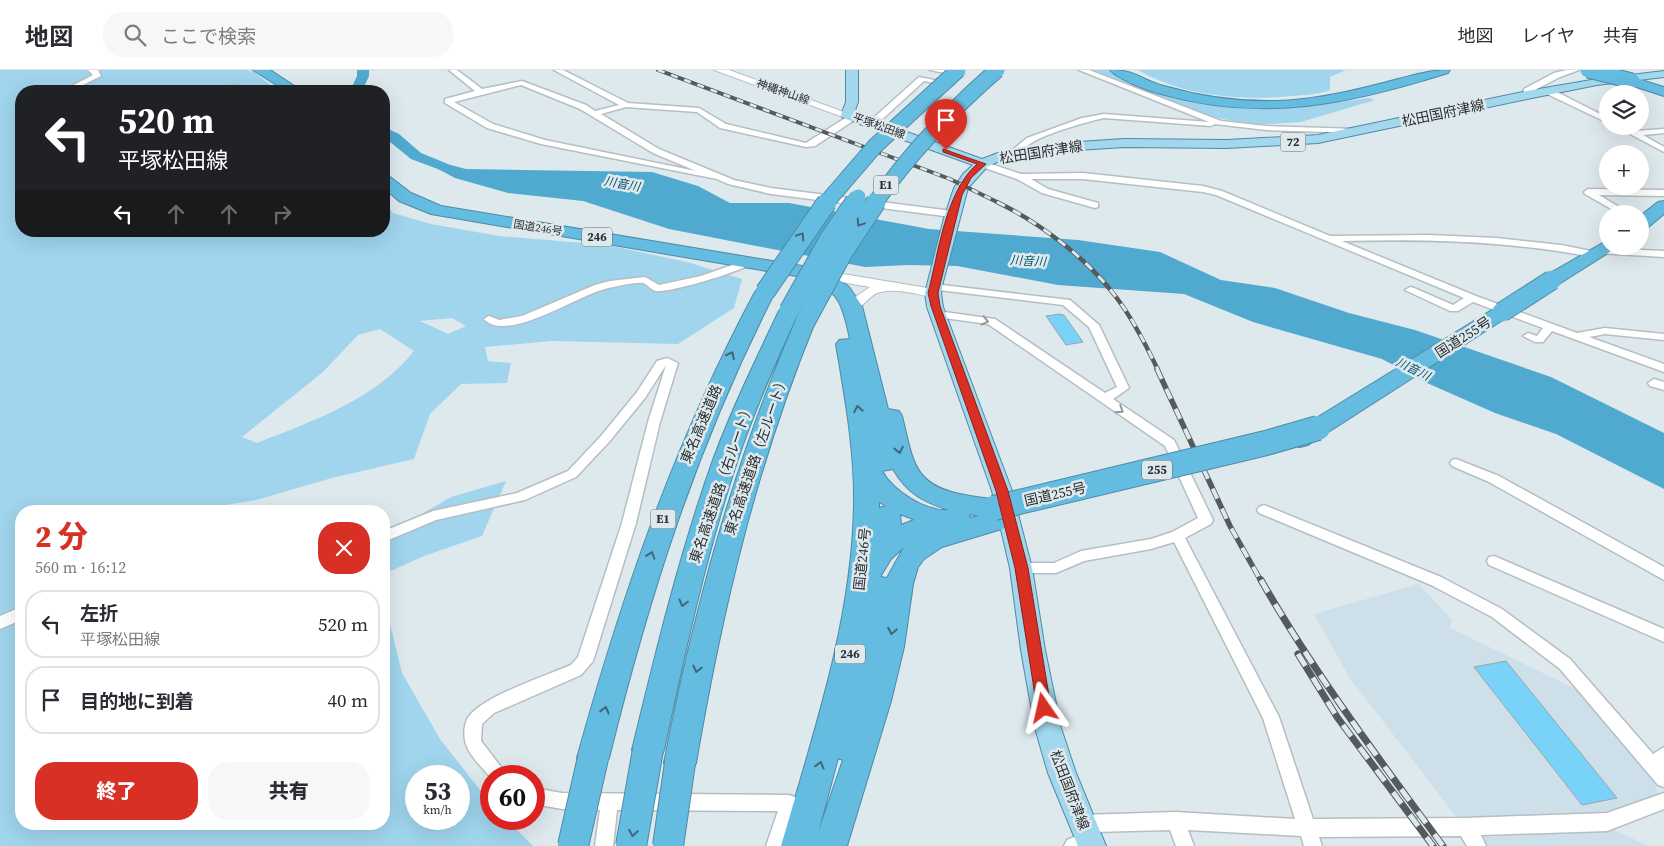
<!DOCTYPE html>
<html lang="ja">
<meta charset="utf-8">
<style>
body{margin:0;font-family:"Source Serif 4","Noto Sans JP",serif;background:#f7f7f7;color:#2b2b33;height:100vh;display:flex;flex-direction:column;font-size:19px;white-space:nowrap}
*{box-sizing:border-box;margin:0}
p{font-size:16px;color:#7c7c81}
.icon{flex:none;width:28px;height:28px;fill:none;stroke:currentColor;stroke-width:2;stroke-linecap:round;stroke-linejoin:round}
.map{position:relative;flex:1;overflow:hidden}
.details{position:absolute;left:15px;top:435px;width:375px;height:325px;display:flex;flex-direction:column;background:#fff;border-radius:20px;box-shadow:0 5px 20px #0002}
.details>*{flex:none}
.guide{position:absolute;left:15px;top:15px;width:375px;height:152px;border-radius:20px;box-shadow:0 5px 20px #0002;background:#202124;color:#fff;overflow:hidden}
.fabs{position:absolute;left:1599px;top:15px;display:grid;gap:10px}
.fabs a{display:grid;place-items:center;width:50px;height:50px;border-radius:50%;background:#fff;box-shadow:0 5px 20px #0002;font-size:25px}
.speed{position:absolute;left:405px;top:695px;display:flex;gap:10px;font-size:25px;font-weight:700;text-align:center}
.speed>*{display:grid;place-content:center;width:65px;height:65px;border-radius:50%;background:#fff;box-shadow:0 5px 20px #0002;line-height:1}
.speed small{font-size:12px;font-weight:400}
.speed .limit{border:8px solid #d22;background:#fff;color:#111}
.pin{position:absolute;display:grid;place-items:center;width:42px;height:42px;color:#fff;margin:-51px -21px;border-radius:50% 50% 50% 0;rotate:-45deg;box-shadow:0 0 5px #0007}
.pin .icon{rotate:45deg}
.me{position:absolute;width:55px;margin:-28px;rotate:349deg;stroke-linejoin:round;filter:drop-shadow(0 0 4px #0008)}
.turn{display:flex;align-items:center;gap:18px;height:105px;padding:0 20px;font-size:22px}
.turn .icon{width:65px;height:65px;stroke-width:2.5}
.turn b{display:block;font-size:35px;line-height:42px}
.lanes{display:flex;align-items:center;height:48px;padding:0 20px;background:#0003;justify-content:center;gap:25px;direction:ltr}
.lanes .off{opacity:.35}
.round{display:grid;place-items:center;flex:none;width:52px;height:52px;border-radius:20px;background:#f7f7f7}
.overview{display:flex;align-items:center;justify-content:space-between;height:85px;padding:0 20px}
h1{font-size:30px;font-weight:800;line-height:38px;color:#d93025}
.primary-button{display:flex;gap:10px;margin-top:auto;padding:10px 20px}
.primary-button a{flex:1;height:58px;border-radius:20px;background:#d93025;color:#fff;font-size:20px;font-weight:800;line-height:58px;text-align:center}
.primary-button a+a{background:#f7f7f7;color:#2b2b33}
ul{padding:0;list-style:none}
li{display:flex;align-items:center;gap:15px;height:68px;margin:0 10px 8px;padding:0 10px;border:2px solid #e1e1e2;border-radius:20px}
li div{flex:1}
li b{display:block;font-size:19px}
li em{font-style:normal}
header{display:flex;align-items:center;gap:30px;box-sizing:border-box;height:70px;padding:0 25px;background:#fff;border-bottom:1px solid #e1e1e2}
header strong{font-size:24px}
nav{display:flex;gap:28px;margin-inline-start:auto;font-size:18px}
.search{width:350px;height:45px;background:#f7f7f7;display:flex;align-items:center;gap:12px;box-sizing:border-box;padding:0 18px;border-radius:20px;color:#7c7c81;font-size:19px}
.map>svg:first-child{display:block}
.built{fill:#cddfe8}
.green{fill:#a0d5ed;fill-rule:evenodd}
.water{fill:#50aacf}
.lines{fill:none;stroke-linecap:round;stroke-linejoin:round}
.river{fill:#50aacf;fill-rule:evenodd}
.building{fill:#79d2f8;stroke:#9ca5aa}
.street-casing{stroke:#b5bec3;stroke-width:3}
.secondary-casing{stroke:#b5bec3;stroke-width:2}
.primary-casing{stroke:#508aa3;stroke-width:2}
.highway-casing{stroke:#508aa3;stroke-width:2}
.street{fill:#fff;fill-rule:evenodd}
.secondary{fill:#fff;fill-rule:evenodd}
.primary{fill:#a2d7ed;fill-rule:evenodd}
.highway{fill:#64bce1;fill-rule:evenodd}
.rail-far3-casing{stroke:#545a5d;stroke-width:4}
.rail-far2-casing{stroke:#545a5d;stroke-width:4.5}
.rail-far1-casing{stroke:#545a5d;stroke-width:5.5}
.rail-casing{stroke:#545a5d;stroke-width:7}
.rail-far3{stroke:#dee9ee;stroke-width:2.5;stroke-dasharray:7;stroke-linecap:butt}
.rail-far2{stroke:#dee9ee;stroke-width:3;stroke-dasharray:9;stroke-linecap:butt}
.rail-far1{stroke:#dee9ee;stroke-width:4;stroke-dasharray:11;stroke-linecap:butt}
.rail{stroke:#dee9ee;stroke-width:5;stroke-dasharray:14;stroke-linecap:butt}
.highway-bridge-far3-casing{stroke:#508aa3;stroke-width:17;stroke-linecap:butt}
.highway-bridge-far2-casing{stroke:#508aa3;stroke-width:21;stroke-linecap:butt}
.highway-bridge-far1-casing{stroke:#508aa3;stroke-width:26;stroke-linecap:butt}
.highway-bridge-casing{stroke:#508aa3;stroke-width:32;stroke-linecap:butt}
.highway-bridge-far3{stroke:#64bce1;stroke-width:15}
.highway-bridge-far2{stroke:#64bce1;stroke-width:19}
.highway-bridge-far1{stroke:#64bce1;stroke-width:24}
.highway-bridge{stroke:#64bce1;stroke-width:30}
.oneway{stroke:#416777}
.oneway2{stroke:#949698}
.route{fill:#d93025;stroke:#8d1f18}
.labels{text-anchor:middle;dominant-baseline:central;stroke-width:5;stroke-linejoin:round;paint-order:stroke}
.far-street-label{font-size:11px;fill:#2a2e30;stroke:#dee9ee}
.shield{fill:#dee9ee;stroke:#606669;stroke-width:1}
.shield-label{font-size:12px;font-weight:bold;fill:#2a2e30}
.far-water-label{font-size:12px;font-style:italic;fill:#005069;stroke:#dee9ee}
.street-label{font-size:14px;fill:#2a2e30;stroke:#dee9ee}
</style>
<header>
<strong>地図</strong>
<div class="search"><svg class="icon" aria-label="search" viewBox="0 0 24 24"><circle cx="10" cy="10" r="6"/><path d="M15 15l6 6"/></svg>ここで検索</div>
<nav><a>地図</a><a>レイヤ</a><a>共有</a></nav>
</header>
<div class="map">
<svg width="1664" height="776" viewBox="0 0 1664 776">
<rect width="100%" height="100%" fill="#dee9ee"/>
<path class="built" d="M1419,514L1452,550L1450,558L1584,623L1652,703L1658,724L1596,745L1458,749L1349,607L1314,544Z
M1614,760L1649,776H1482L1481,767Z"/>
<path class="green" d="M0,0H246L254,2L278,21H238L223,15L194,21H21V161H384V132L393,143L431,154L499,166L607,175L687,192L742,209L734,238L678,274L552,271L485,277L488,291L511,293L507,313L461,314L430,344L414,389L332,408L256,430L189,441H21V754H384V529L402,603L440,669L491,734V749H506L533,776H0ZM452,248L466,256L448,264L420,251ZM380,259L414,281C376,329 313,351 257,373L242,367L323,302L358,265ZM416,706H459V749H416Z
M1089,0H1110L1122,8L1193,32L1252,38L1326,34L1369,28L1375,30L1301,52L1255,55L1207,46Z
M1138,0H1346L1330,7V20C1317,25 1304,25 1292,26C1240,31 1183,26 1138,0Z
M506,411L482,466L424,486L384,504V466L451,427Z"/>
<path class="water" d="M412,85L466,99L652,102L698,116L730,133H789L929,159L1078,170L1160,182L1221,210L1275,218L1349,243L1415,260L1551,307L1664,363V419L1556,364L1495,343L1427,313L1382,289L1253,252L1184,224L1058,215L957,196L909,195L865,197L669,159L583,131L508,123L455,108Z"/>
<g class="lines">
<path class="river" d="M357,0H369V6L362,21H350L357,6Z
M384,57L399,64L421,83L448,94L450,97L443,101L411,89L384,67Z"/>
</g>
<path class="building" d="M1059,244L1064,245L1083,272L1066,275L1046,246Z
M1506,591L1617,728L1582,735L1474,597Z"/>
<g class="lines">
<g class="street-casing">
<path id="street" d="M88,0H98L101,6L71,21H62L93,5Z
M449,0H457L482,19L522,11L586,35L595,41L619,35L554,0H563L628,33L699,38L726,54L806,73L850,45H856V49L815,76L806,77L720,58L697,42L626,37L601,44L659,79L734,110L771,118L952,141L957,144L952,147L771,124L728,114L717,109L541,74L487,58L445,33V29L475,21ZM521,15L580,39L653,83L696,101L545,70L493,54L454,32Z
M930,0H948L964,4L960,6Z
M1079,0H1089L1221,51L1266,56L1358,59L1362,61L1358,63L1266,60L1215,54L1211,56L1104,48C1086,52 1048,63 1033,72C1025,76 1020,87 1010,86V82L1027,68L1082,48L1104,44L1209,52Z
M1567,0H1579L1560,7L1531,22L1530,27L1523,25L1524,19L1554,3Z
M919,7L954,14L950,16L924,11L875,56H869V52Z
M236,15L257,21L236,19L209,21Z
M1545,19H1551L1608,48V53L1545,23Z
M1615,56H1625L1635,61L1664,59V63L1643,65L1664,77V82Z
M982,91L1021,104L1083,103L1203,116L1222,121L1330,166L1429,165L1496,168L1561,175L1596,182L1597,179L1600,178L1664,181V187L1597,183L1596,186L1593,187C1510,171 1426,169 1342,171L1476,226L1577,263L1605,258L1664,264V270L1605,264L1589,267L1664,294V302L1552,261L1543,272H1535L1523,266L1528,263L1537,266L1543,258L1473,232L1458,241H1450L1405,220L1410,217L1414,218L1453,235L1464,228L1216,125L1203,122L1083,109H1031L1048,119L1098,133V137L1095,138L1042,123L1017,109L979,96L978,94Z
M1588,119L1664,120V126L1599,125L1631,144H1620L1585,124L1584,122Z
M749,189L754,192C744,201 669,223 656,221C651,220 647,214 643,213C634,212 613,217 605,219C578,225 507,274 484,249L489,246L499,250L522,246L595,215L610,211L645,207L659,215L701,206Z
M934,214L1070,230L1099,255L1129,318L1113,329L1174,370L1213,450L1211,454L1185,468L1279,647L1313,749L1466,748L1607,743L1664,723V739L1607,761L1481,765L1486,776H1467L1461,766L1319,767L1322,776H1304L1301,766L1188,760L1194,776H1176L1170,760L1093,762L1096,764L1099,770L1096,776H1064L1067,770L1086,762L1076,760L1073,754L1076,748L1082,745L1176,742L1295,749L1263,648L1174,472L1151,479L1084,491L1056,503H1021L1016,502L1014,498L1016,494L1021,493H1054L1081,481L1151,469L1172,462L1198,448L1165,376L988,254L937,247L932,244L937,241L995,249L1105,323L1117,317L1089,257L1063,235L930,219V215Z
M667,288L678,293L660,352L636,453L593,591L581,605L494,643L482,654L481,671L508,706H491V708C483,698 470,687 466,674C463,666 464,651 470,645C487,625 545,606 571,595L578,587L622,453L648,352L666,295L645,328L609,372L576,407L525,430L436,450L384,472V461L433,441L517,423L568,401L601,366L637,322L657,291Z
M1654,309L1664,312V320L1650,316L1648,313Z
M1456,389L1499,406L1664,497V510L1489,412L1452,396L1450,393L1452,390Z
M1264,435L1441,507L1502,539L1570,589L1653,684L1664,677V717L1658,715L1560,599L1492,547L1431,515L1259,443L1257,440L1259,437Z
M1494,486L1664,559V572L1489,495L1487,491L1489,487Z
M21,537V550L0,559V546Z
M534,718L562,723L789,725L795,727L798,733L784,776H766L778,741L617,740L613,776H595L600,740L562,739L534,734Z"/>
</g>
<g class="secondary-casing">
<path id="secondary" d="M714,0H729L852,45L851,47H843Z
M819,200L933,219L940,223L933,227C915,224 895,217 877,223C866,228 861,243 847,239L845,236L847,233L870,217L814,207L812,204L814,201Z"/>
</g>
<g class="primary-casing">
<path id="primary" d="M846,0H858V32L854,43L982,89L998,83L1063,73L1124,69L1227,70L1318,65L1527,21L1597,9L1664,1V7L1597,15L1527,29L1318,73L1227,78L1124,77L1063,81L1001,90L987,97L968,118L943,212L941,223L943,237L1012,421L1032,498L1045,580L1061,658L1076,703L1106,776H1078L1048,703L1035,658L1021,580L1010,498L992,421L927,237L925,223L944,148L954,118L963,104L973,95L843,48L841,45L846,32Z"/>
</g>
<g class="highway-casing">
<path id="highway" d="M253,0H270L302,21H286Z
M1110,0C1137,0 1141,10 1164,16C1202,27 1238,32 1277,31C1310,30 1344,23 1375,15C1401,9 1424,0 1450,0L1448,3C1349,34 1264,53 1161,24C1149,21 1117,9 1110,0Z
M1632,7L1664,17V26L1627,14L1625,11Z
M384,105L390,107L411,123L441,136L826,200L849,217L862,236L888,339L899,341L902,346C913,390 912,416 965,425C978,428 990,428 1003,431L1007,438L1003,444L1009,451L1005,458L942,477L924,489L918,497L913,514L904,577L891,631L847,776H781C813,665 852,552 854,436C855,381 845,328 836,274L839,270L850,269C843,238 842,226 814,209L431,144L399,131L384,118ZM893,399C907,423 923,432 949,440C926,442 893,421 882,401ZM879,431V432L886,436L879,438ZM900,444L913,449L914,450L901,455ZM969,444L979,446L970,448ZM904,477L887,508L880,507L891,489ZM838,688L843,690L818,763Z
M1664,131V144L1646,159L1640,160V146L1658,132Z
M1608,170V176H1616L1614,179L1559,214H1545L1542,210L1545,206Z
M765,216L772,218L775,222C697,375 650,522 609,688L604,698L593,703L582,698L577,688C623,522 674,374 755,222L758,218Z
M789,235L796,237L799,241C777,289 755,338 738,389C706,484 685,582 664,680L659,690L648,694L637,690L632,680C656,581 680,482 714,387C733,337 756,289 779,241L782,237Z
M1502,236L1509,238L1512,242L1509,246L1308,375L1300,377L1292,375L1288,369L1292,363L1495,238Z
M805,246L812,248L815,252C756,396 722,540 696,693L691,703L680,708L669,703L664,693C694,540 733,396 795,252L798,248Z"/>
</g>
<use href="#street" class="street"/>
<use href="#secondary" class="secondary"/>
<use href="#primary" class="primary"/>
<use href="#highway" class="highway"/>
<g class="rail-far3-casing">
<path id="rail-far3" d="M658,0L950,109L999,133"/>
</g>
<g class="rail-far2-casing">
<path id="rail-far2" d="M997,132C1040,153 1087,188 1116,227C1133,249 1146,275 1158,300"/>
</g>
<g class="rail-far1-casing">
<path id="rail-far1" d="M1157,299L1230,456L1261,511"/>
</g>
<g class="rail-casing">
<path id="rail" d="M1261,510C1314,603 1379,689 1443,776
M1298,584L1337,647L1433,776"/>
</g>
<use href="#rail-far3" class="rail-far3"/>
<use href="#rail-far2" class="rail-far2"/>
<use href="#rail-far1" class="rail-far1"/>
<use href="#rail" class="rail"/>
<g class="highway-bridge-far3-casing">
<path id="highway-bridge-far3" d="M1588,0L1632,11
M826,133L875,76L958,0
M854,133L858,127
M875,133C910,83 951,40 997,0"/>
</g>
<g class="highway-bridge-far2-casing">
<path id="highway-bridge-far2" d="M765,222L827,132
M789,241L830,168L855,132
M1502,242L1552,210
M805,252L843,182L876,132"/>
</g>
<g class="highway-bridge-far1-casing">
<path id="highway-bridge-far1" d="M994,438L1266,373L1318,358"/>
</g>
<g class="highway-bridge-casing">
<path id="highway-bridge" d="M573,776L593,688
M631,776L648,680
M668,776L680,693"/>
</g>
<use href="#highway-bridge-far3" class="highway-bridge-far3"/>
<use href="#highway-bridge-far2" class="highway-bridge-far2"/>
<use href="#highway-bridge-far1" class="highway-bridge-far1"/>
<use href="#highway-bridge" class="highway-bridge"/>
</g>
<defs><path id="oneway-chevron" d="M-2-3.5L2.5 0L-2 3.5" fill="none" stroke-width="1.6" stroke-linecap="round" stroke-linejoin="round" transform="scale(1.25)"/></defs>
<g class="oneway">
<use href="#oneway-chevron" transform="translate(860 153) rotate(124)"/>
<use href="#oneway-chevron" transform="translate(801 166) rotate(-56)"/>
<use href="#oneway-chevron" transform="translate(731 285) rotate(-63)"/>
<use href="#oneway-chevron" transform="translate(858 339) rotate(-100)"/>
<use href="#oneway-chevron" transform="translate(899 380) rotate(78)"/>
<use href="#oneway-chevron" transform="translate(651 485) rotate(-71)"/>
<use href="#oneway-chevron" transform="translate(683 533) rotate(105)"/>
<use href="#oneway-chevron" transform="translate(892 561) rotate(101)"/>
<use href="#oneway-chevron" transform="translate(697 599) rotate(103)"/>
<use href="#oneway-chevron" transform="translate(605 640) rotate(-76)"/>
<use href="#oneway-chevron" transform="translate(820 695) rotate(-75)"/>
<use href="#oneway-chevron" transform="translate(633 763) rotate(100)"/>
</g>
<g class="oneway2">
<use href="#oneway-chevron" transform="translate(985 251) rotate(13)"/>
<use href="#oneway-chevron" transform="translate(1120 340) rotate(33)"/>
</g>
<path class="route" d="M943,79L986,94L971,108L962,125L938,223L940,236L1008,421L1028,498L1051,638L1049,643L1044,645L1039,643L1037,638L1015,498L996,421L931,236L928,223C939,181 945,123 977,94L943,82Z"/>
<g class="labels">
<g class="far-street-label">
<text transform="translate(783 22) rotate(19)">神縄神山線</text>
<text transform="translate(879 56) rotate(20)">平塚松田線</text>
<text transform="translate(538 158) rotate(9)">国道246号</text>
</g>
<g class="shield">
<rect x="1280.5" y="62.5" width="25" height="19" rx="4"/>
<rect x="873.5" y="105.5" width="25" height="19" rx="4"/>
<rect x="582" y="157.5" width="30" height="19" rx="4"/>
<rect x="1142" y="390.5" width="30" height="19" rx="4"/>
<rect x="650.5" y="439.5" width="25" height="19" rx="4"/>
<rect x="835" y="574.5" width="30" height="19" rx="4"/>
</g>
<g class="shield-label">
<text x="1293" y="72">72</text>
<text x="886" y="115">E1</text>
<text x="597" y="167">246</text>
<text x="1157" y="400">255</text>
<text x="663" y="449">E1</text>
<text x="850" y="584">246</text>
</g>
<g class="far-water-label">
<text transform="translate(622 114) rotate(10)">川音川</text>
<text transform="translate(1028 191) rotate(3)">川音川</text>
<text transform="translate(1413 299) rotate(26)">川音川</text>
</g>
<g class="street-label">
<text transform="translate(1443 43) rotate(-12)">松田国府津線</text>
<text transform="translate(1041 82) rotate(-9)">松田国府津線</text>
<text transform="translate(1463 267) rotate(-33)">国道255号</text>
<text transform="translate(701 354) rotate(-67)">東名高速道路</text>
<text transform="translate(756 385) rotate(-71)">東名高速道路（左ルート）</text>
<text transform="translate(721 413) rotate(-71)">東名高速道路（右ルート）</text>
<text transform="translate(1055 424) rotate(-13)">国道255号</text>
<text transform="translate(862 489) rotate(-84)">国道246号</text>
<text transform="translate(1070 720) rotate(69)">松田国府津線</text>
</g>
</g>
</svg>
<div class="fabs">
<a><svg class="icon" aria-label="layers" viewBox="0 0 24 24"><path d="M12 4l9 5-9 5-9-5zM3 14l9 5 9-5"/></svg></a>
<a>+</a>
<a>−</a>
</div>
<div class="speed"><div>53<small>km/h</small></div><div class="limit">60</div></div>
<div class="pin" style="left:946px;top:80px;background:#d93025"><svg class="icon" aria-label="arrive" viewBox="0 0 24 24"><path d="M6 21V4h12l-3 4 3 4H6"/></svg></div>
<svg class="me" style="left:1044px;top:638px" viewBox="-20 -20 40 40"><path d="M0-17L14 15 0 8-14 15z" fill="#d93025" stroke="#fff" stroke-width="4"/></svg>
<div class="guide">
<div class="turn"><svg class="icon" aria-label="left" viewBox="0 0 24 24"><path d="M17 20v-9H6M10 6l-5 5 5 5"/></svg><div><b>520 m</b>平塚松田線</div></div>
<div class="lanes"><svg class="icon" aria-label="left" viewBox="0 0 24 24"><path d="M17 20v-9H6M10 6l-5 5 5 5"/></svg><svg class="icon off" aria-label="ahead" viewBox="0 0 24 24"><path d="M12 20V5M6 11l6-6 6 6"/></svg><svg class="icon off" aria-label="ahead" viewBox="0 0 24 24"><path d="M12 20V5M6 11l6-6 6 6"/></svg><svg class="icon off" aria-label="right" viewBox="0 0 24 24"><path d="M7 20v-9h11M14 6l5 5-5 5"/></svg></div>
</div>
<section class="details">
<div class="overview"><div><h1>2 分</h1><p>560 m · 16:12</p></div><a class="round" style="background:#d93025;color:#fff"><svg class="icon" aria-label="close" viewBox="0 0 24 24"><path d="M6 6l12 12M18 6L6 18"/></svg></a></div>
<ul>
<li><svg class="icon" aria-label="left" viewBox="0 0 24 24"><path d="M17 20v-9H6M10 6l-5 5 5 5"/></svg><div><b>左折</b><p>平塚松田線</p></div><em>520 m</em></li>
<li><svg class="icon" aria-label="arrive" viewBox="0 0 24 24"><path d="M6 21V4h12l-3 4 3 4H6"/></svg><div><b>目的地に到着</b></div><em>40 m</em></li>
</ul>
<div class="primary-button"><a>終了</a><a>共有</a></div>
</section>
</div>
